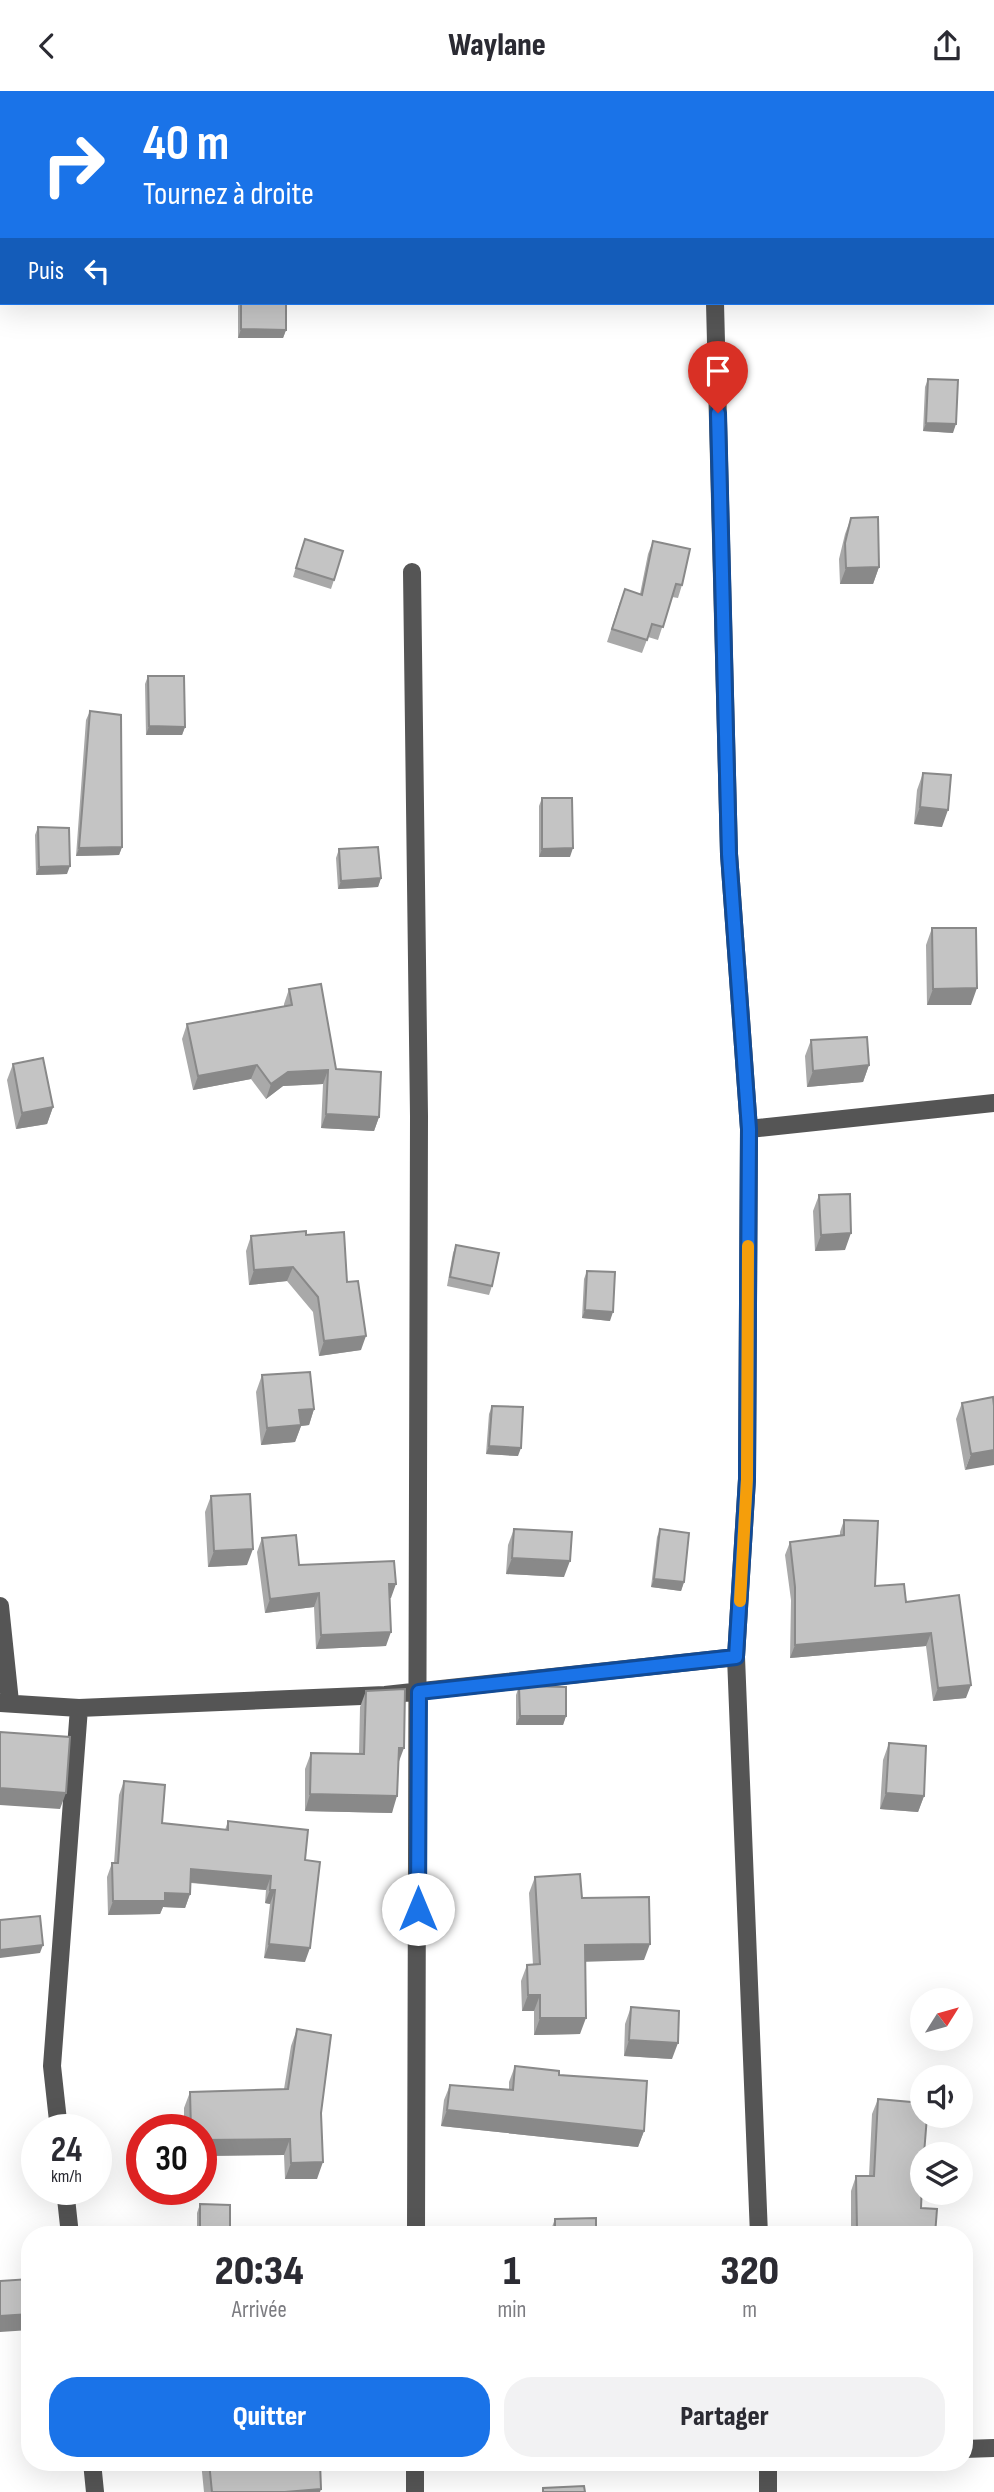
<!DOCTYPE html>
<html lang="fr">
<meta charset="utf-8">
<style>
body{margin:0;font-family:"Sofia Sans Condensed",sans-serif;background:#f2f2f3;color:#2b2b33;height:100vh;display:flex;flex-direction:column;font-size:26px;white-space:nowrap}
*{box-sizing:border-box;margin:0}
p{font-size:23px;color:#7c7c81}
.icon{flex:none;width:38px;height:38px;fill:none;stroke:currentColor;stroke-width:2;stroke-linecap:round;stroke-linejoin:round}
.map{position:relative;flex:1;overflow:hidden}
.panel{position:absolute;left:21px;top:2135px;width:952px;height:245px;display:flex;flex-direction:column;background:#fff;border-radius:28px;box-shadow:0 7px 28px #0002}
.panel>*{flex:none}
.hud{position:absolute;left:0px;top:0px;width:994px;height:214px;box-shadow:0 7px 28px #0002;background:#1a73e8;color:#fff;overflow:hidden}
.needle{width:46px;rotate:53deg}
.buttons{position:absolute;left:910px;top:1897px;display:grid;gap:14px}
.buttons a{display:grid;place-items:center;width:63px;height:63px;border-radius:50%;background:#fff;box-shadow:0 7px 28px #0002;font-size:35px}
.speed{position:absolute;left:21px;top:2023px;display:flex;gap:14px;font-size:35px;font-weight:700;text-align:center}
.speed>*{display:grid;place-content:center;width:91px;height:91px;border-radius:50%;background:#fff;box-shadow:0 7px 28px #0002;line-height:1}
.speed small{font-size:18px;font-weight:400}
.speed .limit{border:10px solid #d22;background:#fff;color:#111}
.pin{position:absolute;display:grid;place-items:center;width:60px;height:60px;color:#fff;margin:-72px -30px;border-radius:50% 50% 50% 0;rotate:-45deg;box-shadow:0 0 7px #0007}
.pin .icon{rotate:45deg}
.me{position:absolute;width:77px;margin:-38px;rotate:0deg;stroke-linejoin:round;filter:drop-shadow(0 0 5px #0008)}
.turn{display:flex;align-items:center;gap:24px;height:147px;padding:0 28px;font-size:32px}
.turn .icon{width:91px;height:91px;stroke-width:2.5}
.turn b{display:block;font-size:49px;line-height:60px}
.then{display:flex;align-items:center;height:66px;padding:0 28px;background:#0003;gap:14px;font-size:26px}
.eta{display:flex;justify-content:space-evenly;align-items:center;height:119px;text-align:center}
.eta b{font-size:42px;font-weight:800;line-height:49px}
.action{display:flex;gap:14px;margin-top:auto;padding:14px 28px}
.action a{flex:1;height:80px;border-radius:28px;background:#1a73e8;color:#fff;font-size:28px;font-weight:800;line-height:80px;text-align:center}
.action a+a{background:#f2f2f3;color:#2b2b33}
header{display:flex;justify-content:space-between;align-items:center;height:91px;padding:0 28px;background:#fff;font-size:32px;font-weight:800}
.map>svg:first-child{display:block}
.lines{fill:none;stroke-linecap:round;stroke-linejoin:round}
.minor{stroke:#555;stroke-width:18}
.wall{fill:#a9a9a9}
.shaded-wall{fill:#898989}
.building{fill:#c4c4c4;stroke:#898989;stroke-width:2}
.route-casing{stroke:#114b97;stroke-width:18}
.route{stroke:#1a73e8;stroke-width:12}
.slow{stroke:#f59e0b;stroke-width:12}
</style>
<header><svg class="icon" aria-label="back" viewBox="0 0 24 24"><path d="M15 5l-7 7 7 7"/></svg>Waylane<svg class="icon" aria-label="share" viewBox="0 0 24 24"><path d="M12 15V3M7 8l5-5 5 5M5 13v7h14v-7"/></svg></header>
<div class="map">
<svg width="994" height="2401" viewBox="0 0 994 2401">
<rect width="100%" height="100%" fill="#fff"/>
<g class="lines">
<path class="minor" d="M412,481L419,1025L416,2144
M749,1038L994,1012
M0,1515L10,1611
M736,1566L759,2144
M0,1612L79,1617L385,1604L736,1566L747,1388L749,1038L729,763L715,212
M59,2039L52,1975L79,1617
M65,2098L70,2144
M964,2358L994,2357
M92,2371L95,2401
M415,2371V2401
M768,2371V2401"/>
</g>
<path class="wall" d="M239,212H286V239L283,247H238V215Z
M928,288L953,342L923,340L925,296Z
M851,427L879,476L873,493H840L839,468L845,443Z
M653,450L682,494L678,507L672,506L658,549L648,546L642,562L607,551L620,511L640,503L648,463Z
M302,456L334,489L331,498L293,486Z
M148,585L185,636L182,644H146L145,593Z
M90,620L122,756L119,764L76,765L86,629Z
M923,682L942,736L914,733L917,699Z
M542,707L570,766H539V715Z
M38,736L67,783L36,784L35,744Z
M339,758L381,787L378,796L338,798L336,767Z
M932,837L971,914H927L926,854Z
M289,898L336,978L379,1026L374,1040L321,1037L323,993L283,995L266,1008L251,988L193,999L182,948L187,933L284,915V913Z
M811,949L869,974L863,991L807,996L805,965Z
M13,973L53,1016L47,1033L16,1038L7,989Z
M819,1104L845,1159L815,1160L813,1120Z
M306,1144L347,1191L361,1259L319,1265L313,1221L287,1190L249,1194L246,1160L251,1145Z
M456,1154L492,1195L489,1204L447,1195L453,1162Z
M587,1180L610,1230L582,1227L584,1188Z
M262,1284L314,1318L309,1334L301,1335L295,1351L261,1354L256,1301Z
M993,1306L965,1379L956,1328L962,1312Z
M492,1315L518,1365L486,1363L489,1323Z
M211,1405L247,1474L208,1476L205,1421Z
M844,1429L875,1495L906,1511L959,1504L966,1607L933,1610L926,1555L790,1567L791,1509L785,1464L790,1451L840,1445V1441Z
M514,1438L564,1486L506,1483L508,1454Z
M660,1438L684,1491L681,1500L651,1496L657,1446Z
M262,1447L299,1474L391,1507H389L386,1555L316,1558L314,1516L265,1522L257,1461Z
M519,1595L566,1625L563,1634H516V1604Z
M366,1600L398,1673L392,1722L305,1720V1678L311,1662L359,1663L360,1616Z
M889,1652L924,1705L918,1721L880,1718L883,1669Z
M124,1690L162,1732L225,1739L228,1730L305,1769V1871L264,1867L270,1813L265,1812L266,1799L191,1792L190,1803L185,1817L163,1816L160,1823L108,1824L107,1786L112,1772H114L119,1704Z
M535,1786L582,1807L644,1869L586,1870L580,1943L534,1944V1920H522L521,1890L527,1874H533L529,1802Z
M631,1916L672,1968L624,1965L625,1933Z
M297,1938L321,2022L317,2088H285L284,2064L201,2065V2039H184V2017L190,2001L284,1998L291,1955Z
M515,1975L559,1984L644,2040L638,2056L441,2035L444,2009L450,1994L509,1999V1991Z
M878,2008L921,2117L935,2144H851V2100L856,2085H869L872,2023Z
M200,2113L230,2144H197V2122Z
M555,2128L596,2144H549Z
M201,2371H320V2401H204Z"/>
<path class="shaded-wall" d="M0,94H2V117H0Z
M241,238L286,239L283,247H238Z
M926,332L956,333L953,342L923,340Z
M879,476L873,493H840L846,477Z
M149,635L185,636L182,644H146Z
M920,716L948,719L942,736L914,733Z
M122,756L119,764L76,765L79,757Z
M573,757L570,766H539L542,758Z
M70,775L67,783L36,784L39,776Z
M381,787L378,796L338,798L341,790Z
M977,897L971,914H927L933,898Z
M257,974L251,988L193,999L198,985Z
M869,974L863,991L807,996L813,980Z
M328,979L323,993L283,995L266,1008L271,993L288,981Z
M53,1016L47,1033L16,1038L22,1022Z
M326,1023L379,1026L374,1040L321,1037Z
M851,1142L845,1159L815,1160L821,1144Z
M293,1176L287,1190L249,1194L254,1179Z
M585,1219L613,1221L610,1230L582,1227Z
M366,1245L361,1259L319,1265L324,1250Z
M314,1318L309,1334L301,1335L295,1351L261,1354L267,1337L299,1319Z
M489,1355L521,1357L518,1365L486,1363Z
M994,1359V1374L965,1379L971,1363Z
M253,1458L247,1474L208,1476L214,1460Z
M512,1467L570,1470L564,1486L506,1483Z
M654,1488L684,1491L681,1500L651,1496Z
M389,1493H396L391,1507H384Z
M319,1502L314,1516L265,1522L270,1508Z
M391,1541L386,1555L316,1558L321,1544Z
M931,1542L926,1555L790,1567L795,1554Z
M971,1594L966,1607L933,1610L938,1597Z
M520,1625H566L563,1634H516Z
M399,1657H404L398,1673Z
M0,1697L66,1702L60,1718L0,1714Z
M886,1702L924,1705L918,1721L880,1718Z
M310,1703L397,1705L392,1722L305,1720Z
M191,1778L271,1785L266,1799L186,1791Z
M270,1799H275L270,1813L265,1812Z
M165,1802L190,1803L185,1817L163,1816L160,1823L108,1824L113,1810Z
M269,1853L310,1857L305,1871L264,1867Z
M650,1853L644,1869L579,1871L585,1854Z
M43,1854L40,1862L0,1867V1859Z
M528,1904H540L534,1920H522Z
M540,1927H586L580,1943L534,1944Z
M629,1949L678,1952L672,1968L624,1965Z
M447,2019L644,2040L638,2056L441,2035Z
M290,2048L284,2064L201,2065V2049Z
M323,2071L317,2088H285L291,2072Z
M857,2138L890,2139L888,2144H855Z
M30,2223V2239L0,2241V2225Z
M321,2398L320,2401H285Z"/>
<path class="building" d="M385,0H427V2H369Z
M679,0H710V2H679Z
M847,0H877L878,2H847Z
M0,30H2V94H0Z
M992,132H994V161H992Z
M241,212H286V239L241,238Z
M928,288L958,289L956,333L926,332Z
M878,426L879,476L846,477L845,452L851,427Z
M305,448L343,460L334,489L296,477Z
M653,450L690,458L682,494L676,493L663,536L652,533L647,549L612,538L625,498L642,504Z
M148,585H184L185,636L149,635Z
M90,620L121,624L122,756L79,757Z
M923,682L951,684L948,719L920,716Z
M542,707H572L573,757L542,758Z
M38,736L69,737L70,775L39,776Z
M378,756L381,787L341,790L339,758Z
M932,837H976L977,897L933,898Z
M321,893L336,978L381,981L379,1026L326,1023L328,979L288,981L271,993L257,974L198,985L187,933L292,914L289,898Z
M867,946L869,974L813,980L811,949Z
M43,967L53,1016L22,1022L13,973Z
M850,1103L851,1142L821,1144L819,1104Z
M306,1140V1144L344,1141L347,1191L358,1190L366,1245L324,1250L318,1206L293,1176L254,1179L251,1145Z
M456,1154L499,1162L492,1195L450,1186Z
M587,1180L615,1181L613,1221L585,1219Z
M310,1281L314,1318L299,1319L301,1334L267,1337L262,1284Z
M993,1306L994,1315V1359L971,1363L962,1312Z
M492,1315L523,1316L521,1357L489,1355Z
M250,1403L253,1458L214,1460L211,1405Z
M844,1429L878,1430L875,1495L904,1493L906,1511L959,1504L971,1594L938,1597L931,1542L795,1554V1496L790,1451L844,1444Z
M514,1438L572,1441L570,1470L512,1467Z
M660,1438L689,1442L684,1491L654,1488Z
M296,1444L299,1474L394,1470L396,1493H389L391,1541L321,1544L319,1502L270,1508L262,1447Z
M519,1595L566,1596V1625H520Z
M405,1598L404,1657H399L397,1705L310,1703L311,1662L364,1663L366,1600Z
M0,1641L70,1646L66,1702L0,1697Z
M889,1652L926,1655L924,1705L886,1702Z
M124,1690L165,1694L162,1732L228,1739V1730L308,1739L305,1769L320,1771L310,1857L269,1853L275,1799H270L271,1785L191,1778L190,1803L165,1802V1810H113L112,1772H118Z
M580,1783L582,1807L649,1806L650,1853L585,1854L586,1927H540V1904H528L527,1874L540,1873L535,1786Z
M40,1825L43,1854L0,1859V1829Z
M631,1916L679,1920L678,1952L629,1949Z
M297,1938L331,1944L321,2022L323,2071L291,2072L290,2048L201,2049V2039H191L190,2001L288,1998Z
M515,1975L559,1980V1984L647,1990L644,2040L447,2019L450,1994L513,1999Z
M878,2008L922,2012V2025H927L924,2063H922V2093L921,2117L937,2118L935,2144H889L890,2139L857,2138L856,2085H874Z
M200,2113L230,2114V2144H200Z
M596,2127V2144H555V2128Z
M30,2188V2223L0,2225V2190Z
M209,2371H320L321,2398L285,2401H212Z
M584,2395L585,2401H543V2397Z"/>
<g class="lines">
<g class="route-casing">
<path id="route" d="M418,1818L419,1601L736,1566L747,1388L749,1038L729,763L718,322"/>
</g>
<use href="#route" class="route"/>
<path class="slow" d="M740,1510L747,1388L748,1155"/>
</g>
</svg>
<div class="buttons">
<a><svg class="needle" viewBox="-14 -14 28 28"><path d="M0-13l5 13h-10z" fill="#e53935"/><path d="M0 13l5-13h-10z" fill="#7c7c81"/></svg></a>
<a><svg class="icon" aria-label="sound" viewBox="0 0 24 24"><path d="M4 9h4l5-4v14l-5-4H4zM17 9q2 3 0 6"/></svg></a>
<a><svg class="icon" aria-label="layers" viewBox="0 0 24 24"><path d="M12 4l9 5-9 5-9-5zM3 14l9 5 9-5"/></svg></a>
</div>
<div class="speed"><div>24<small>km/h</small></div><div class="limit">30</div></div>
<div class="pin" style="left:718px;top:322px;background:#d93025"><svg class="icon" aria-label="arrive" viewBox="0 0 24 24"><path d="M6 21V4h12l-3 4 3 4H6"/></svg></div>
<svg class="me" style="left:418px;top:1818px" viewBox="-20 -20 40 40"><circle r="19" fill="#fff"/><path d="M0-13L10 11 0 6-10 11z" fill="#1a73e8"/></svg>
<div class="hud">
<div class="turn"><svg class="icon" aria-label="right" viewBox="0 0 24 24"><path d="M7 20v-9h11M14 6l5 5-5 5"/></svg><div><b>40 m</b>Tournez à droite</div></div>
<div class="then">Puis<svg class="icon" aria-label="left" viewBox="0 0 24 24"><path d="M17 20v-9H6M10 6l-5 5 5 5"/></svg></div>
</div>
<section class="panel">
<div class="eta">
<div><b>20:34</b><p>Arrivée</p></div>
<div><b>1</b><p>min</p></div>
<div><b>320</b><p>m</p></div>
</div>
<div class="action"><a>Quitter</a><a>Partager</a></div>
</section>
</div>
